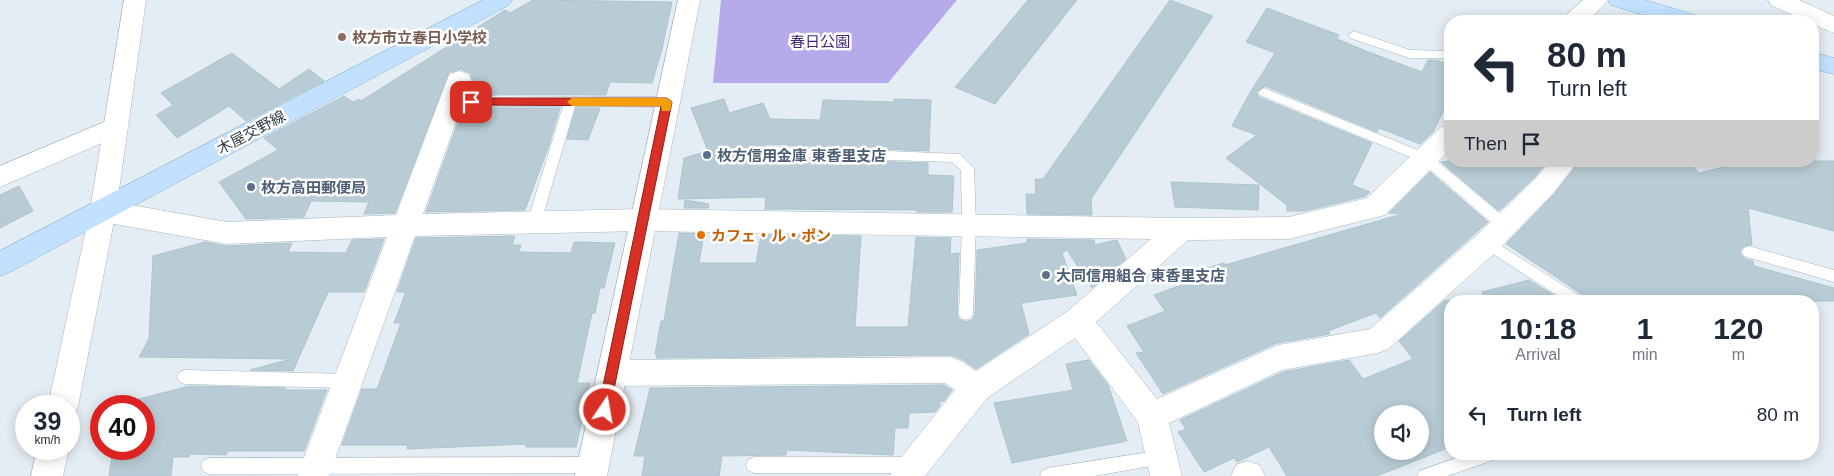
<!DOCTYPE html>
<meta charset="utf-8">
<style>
body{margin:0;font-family:Arial,"Noto Sans JP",sans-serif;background:#f2f2f3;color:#1f2937;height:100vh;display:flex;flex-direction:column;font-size:19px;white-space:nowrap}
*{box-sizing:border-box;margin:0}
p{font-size:16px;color:#747a83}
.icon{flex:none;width:28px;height:28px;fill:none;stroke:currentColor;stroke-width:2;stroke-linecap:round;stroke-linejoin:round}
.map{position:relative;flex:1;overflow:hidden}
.sheet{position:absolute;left:1444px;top:295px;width:375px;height:165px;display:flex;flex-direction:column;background:#fff;border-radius:20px;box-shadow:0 2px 12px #0003}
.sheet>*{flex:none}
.top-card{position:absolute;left:1444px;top:15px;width:375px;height:152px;border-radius:20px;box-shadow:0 2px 12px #0003;background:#fff;color:#1f2937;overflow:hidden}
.fabs{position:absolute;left:1374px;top:405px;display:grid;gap:10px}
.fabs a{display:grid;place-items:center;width:55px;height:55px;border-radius:50%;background:#fff;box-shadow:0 2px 12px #0003;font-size:25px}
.speed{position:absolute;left:15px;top:395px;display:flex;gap:10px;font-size:25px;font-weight:700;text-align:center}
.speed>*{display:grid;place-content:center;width:65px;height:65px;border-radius:50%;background:#fff;box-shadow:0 2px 12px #0003;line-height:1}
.speed small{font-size:12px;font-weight:400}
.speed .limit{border:8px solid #d22;background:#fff;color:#111}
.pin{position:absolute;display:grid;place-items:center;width:42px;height:42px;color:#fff;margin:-21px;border-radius:10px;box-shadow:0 2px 8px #0006}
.me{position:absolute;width:55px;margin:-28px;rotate:12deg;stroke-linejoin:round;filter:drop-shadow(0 0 4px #0008)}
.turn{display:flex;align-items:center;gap:18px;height:105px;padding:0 20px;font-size:22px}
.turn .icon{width:65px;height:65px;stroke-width:2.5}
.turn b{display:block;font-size:35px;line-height:42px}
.then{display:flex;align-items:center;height:48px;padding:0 20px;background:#0003;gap:10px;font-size:19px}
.eta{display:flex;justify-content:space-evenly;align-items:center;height:85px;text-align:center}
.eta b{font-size:30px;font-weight:700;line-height:35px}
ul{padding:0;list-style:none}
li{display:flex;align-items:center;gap:15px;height:70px;padding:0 20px}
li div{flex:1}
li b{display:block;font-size:19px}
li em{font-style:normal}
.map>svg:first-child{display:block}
.green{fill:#b6aaea}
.building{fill:#b9ccd5;stroke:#acc4d0;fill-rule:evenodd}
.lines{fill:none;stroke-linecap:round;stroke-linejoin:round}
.service-casing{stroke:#a6b5bf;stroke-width:1}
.minor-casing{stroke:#a6b5bf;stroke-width:1}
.tertiary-casing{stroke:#a6b5bf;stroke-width:1}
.secondary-casing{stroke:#8fb3d2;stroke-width:1}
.service{fill:#fff;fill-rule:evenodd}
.minor{fill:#fff;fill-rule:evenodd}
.tertiary{fill:#fff;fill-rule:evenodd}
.secondary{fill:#c2e1ff;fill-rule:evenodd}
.route{fill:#d93025;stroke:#8d1f18}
.slow{fill:#f59e0b}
.education-dot{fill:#8d6e63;stroke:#fff;stroke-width:2}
.service-dot{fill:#5c6f8a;stroke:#fff;stroke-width:2}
.food-dot{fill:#e8710a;stroke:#fff;stroke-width:2}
.labels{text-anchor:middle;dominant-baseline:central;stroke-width:5;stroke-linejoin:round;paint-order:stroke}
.education-label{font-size:15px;font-weight:bold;fill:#785e54;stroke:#fff;text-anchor:start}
.park-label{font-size:15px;fill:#43257a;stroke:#fff}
.street-label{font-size:15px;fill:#343f45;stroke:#fff}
.service-label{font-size:15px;font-weight:bold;fill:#4e5e75;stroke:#fff;text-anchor:start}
.food-label{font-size:15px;font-weight:bold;fill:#c56008;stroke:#fff;text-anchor:start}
</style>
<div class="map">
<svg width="1834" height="476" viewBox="0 0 1834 476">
<rect width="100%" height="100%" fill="#e4edf3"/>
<path class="green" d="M721,0H957L888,83H713Z"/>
<path class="building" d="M533,0L672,2L662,49L652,83L610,82L606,95L468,94L473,81L470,73L460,69L449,72L395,213L364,214L369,202L311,201L304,217L246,219L219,182L278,150L264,138L344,96L353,102L359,99L361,101L505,10L510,13Z
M1028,0H1077L995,104L955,87Z
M1170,0L1213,16L1091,199L1092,215L1027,214L1026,194H1036L1035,179H1043Z
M1267,8L1339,35L1337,39L1366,51L1422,72L1428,60H1436L1450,65V98L1433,132L1420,144L1379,128L1377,132L1265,86L1256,92L1259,97L1372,143L1352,185L1370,192L1366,196L1305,211H1287V205L1226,158L1257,135L1232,126L1248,96L1275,53L1246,42Z
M232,53L279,89L309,69L324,81L246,121L229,106L177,138L156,115L173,105L161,93Z
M724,99L729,113L763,103L770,119L820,120L823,100L894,102V99L931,100L929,151L767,144L761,146L759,152L761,156L767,158L928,163V175L954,176L952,212H917V210L765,209L766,197L678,199L684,158L708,151L691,108Z
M463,108H560L548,148L525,210L426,212Z
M576,108H600L588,140L567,139Z
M1450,161H1547L1535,177L1499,211L1441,162Z
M1580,161H1688L1699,173L1750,161H1834V231L1748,208L1752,245L1743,246L1740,251L1743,258L1753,261L1754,266L1834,288V301H1586L1583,295L1506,244L1555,193Z
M1430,172L1488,222L1380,318L1376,313L1328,331L1330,334L1277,343L1163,394L1136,353L1144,352L1127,326L1165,311L1154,295L1198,279L1194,272L1224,263L1225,265L1402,214L1389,213Z
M1171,182L1259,185L1258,210L1175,207Z
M19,186L33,211L0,228V195Z
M685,200L709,204L708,208H684Z
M679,233L704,234L699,263H756L761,235L861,236L855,327H908L916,237L951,238L950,254L959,253L957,314L959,319L965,322L972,320L975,314L977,250L1027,243V239L1094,240L1095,245L1117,240L1126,259L1110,272L1097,275L1098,283L1092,288L1067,250L1062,253L1077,295L1021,303L1029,334L976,369L962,359L950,355L656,358L657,354H655L661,321H664Z
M515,236L512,245H521L519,252L571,253L574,242L615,243L604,288H600L595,313H592L577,383H590L576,447H526V444L407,449L408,445H342L362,389H377L401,323H394L406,292H397L416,238Z
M384,239L364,292H328L293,371L250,370L291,359L139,357L149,339L153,256L205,242L227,246L292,243L288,252L346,253L352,240Z
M1529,280L1563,301H1483L1482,292Z
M1450,300V447L1377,476H1287L1269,447L1237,462L1234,458L1204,472L1178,432L1186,429L1180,420L1283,372L1349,360L1363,379L1413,359L1399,341L1444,301ZM1382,414H1420V451H1382Z
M1089,360L1108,385L1127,441L1012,463L994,403L1073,390L1066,364Z
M944,385L952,390L944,401H940V406L935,412L909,413L908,428H895L893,455L787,450L786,455L722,456L719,476H642L645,456H634L650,388Z
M189,386L286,388L285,390H327L304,451H228L226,455L190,454L189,457H173L171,476H109L113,449H144V406H119L120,404Z"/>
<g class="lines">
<g class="service-casing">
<path id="service" d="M1354,31L1410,50L1447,51L1450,52V61L1442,58H1409L1350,38L1348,35Z
M1264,88L1430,155L1510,222L1512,226L1510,230L1505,231L1500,230L1420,161L1260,95L1258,92Z
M451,96L667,97L671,99L673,102L671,105L667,107L575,106L541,223L539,227L534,228L529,227L527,223L563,106H451L447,104L445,101L447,98Z
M767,146L960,154L974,168L976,226L973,314L971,318L966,320L961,318L959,314L962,226L961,170L952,162L767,156L762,154L761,151L762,148Z
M1487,237L1582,297L1584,301H1566L1482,247L1480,243L1482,239Z
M1749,246L1834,270V282L1744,256L1742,252L1744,248Z
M185,370L348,374L353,376L356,381L353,386L348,388L185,384L180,382L177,377L180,372Z
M1162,450L1168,452L1170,457L1168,462L1162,464L1094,476H1040L1042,471L1048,468Z
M1468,454H1498L1496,459L1447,476H1417L1419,471Z
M593,457L599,460L601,465L599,470L593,473L209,474L203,471L201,466L203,461L209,458Z
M754,457H913L919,460L921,465L919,470L913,473H754L748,470L746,465L748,460Z"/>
</g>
<g class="minor-casing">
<path id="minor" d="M1583,0H1608L1588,21H1563L1566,15Z
M1768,0H1799L1834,16V33L1812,24V21H1805L1771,5Z
M459,71L468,74L471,80L423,214L642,209L1182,218L1289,217L1367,198L1441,127L1450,125V150L1385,215L1289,239L1188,240L1096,322L1157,399L1278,345L1370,329L1477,235L1536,178L1550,161H1578L1554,192L1497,251L1388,349L1378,353L1282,370L1169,423L1182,476H1150L1138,422L1075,338L987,398L925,476H890L895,465L955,390L945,383L613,386L602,382L598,373L602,364L613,360L950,357L961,361L976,371L1068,311L1151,239L642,231L415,236L329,476H297L387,237L227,244L103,222L93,219L90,211L93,203L103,200L227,222L396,215L447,80L450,74Z
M116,117L125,119L129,126L125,133L0,187V166Z
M1247,461L1260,465L1265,476H1231L1236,465Z"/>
</g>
<g class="tertiary-casing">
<path id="tertiary" d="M124,0H146L116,211L78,406L74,416L69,418V406H48L90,211Z
M678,0H700L607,476H575Z
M37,449H69L63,476H31Z"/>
</g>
<g class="secondary-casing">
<path id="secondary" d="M483,0H512L509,5L10,272L0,276V251Z
M1608,0H1645L1695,15L1699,21H1662L1611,5Z
M1812,52L1834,58V74L1812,69Z"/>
</g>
<use href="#service" class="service"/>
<use href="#minor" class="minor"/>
<use href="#tertiary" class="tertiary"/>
<use href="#secondary" class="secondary"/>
</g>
<path class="route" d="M471,98H667L672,102L609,414L605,416L600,414L598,410L661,106L471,105L466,102Z"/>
<path class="slow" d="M572,98H667L672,102L670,111H662L661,106H572L567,102Z"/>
<circle class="education-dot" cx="342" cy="37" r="5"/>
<g class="service-dot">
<circle cx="707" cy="155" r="5"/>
<circle cx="251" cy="187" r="5"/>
<circle cx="1046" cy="275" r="5"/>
</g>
<circle class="food-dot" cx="701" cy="235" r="5"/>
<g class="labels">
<g class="education-label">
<text x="352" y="37">枚方市立春日小学校</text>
</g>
<g class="park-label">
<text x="820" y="41">春日公園</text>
</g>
<g class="street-label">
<text transform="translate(251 132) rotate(-28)">木屋交野線</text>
</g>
<g class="service-label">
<text x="717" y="155">枚方信用金庫 東香里支店</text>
<text x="261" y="187">枚方高田郵便局</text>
<text x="1056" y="275">大同信用組合 東香里支店</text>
</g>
<g class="food-label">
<text x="711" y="235">カフェ・ル・ポン</text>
</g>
</g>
</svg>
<div class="fabs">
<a><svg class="icon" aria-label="sound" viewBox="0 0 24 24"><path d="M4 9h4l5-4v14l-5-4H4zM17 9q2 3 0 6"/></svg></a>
</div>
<div class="speed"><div>39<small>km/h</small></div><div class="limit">40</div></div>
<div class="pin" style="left:471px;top:102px;background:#d93025"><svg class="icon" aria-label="arrive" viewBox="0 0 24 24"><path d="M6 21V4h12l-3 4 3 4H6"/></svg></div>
<svg class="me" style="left:605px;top:410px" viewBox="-20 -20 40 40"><circle r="17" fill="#d93025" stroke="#fff" stroke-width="3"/><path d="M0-11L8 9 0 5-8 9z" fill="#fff"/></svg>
<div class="top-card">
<div class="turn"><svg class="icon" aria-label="left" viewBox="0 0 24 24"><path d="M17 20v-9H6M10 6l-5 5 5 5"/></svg><div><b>80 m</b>Turn left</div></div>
<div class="then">Then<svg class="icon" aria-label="arrive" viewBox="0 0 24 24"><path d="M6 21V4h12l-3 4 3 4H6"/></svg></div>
</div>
<section class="sheet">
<div class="eta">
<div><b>10:18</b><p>Arrival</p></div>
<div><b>1</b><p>min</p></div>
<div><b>120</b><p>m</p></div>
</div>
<ul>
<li><svg class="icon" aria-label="left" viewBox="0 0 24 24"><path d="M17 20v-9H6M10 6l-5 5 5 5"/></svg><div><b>Turn left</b></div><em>80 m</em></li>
</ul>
</section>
</div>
